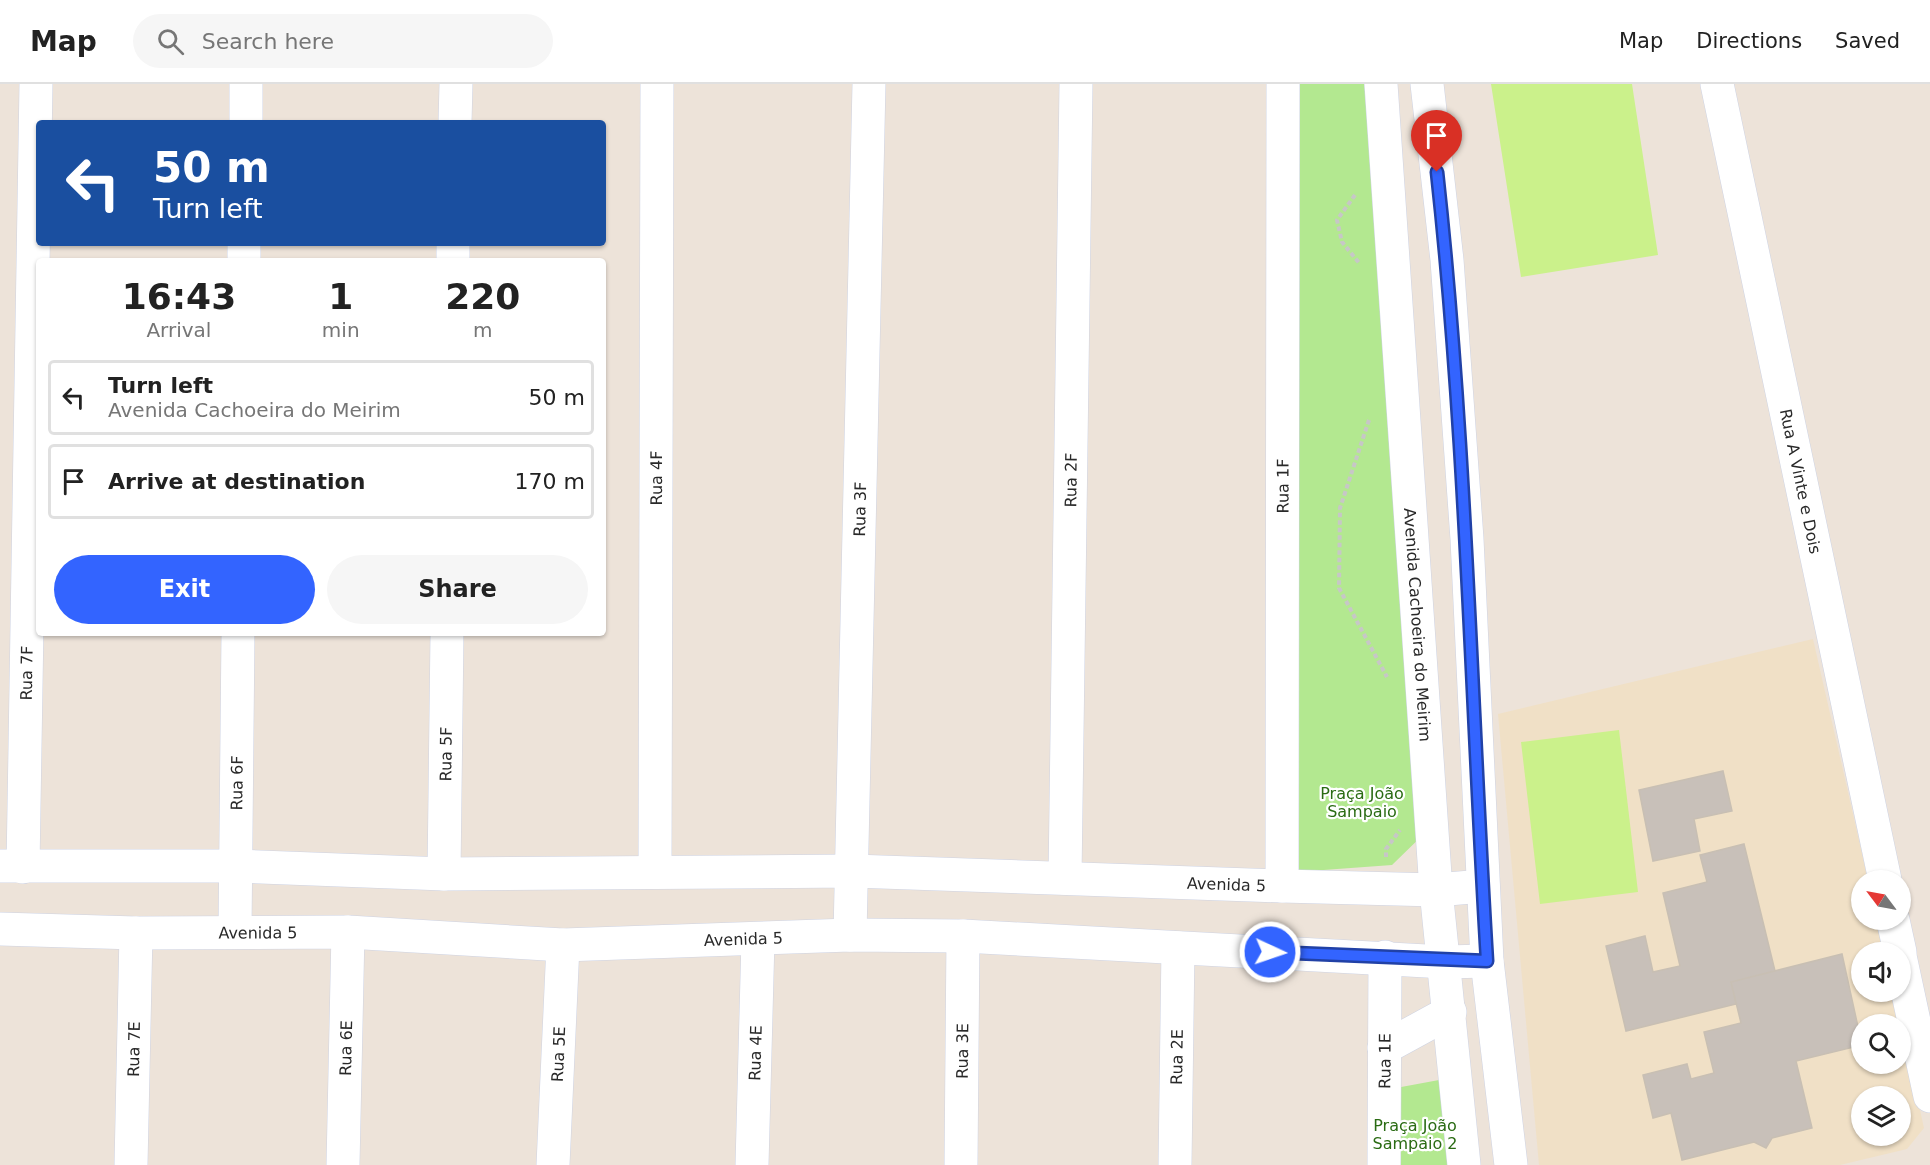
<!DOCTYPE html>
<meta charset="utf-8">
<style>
body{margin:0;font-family:"DejaVu Sans",sans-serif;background:#f6f6f6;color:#222;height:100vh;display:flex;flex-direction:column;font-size:22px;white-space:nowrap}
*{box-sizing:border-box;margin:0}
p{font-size:20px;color:#767676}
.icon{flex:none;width:33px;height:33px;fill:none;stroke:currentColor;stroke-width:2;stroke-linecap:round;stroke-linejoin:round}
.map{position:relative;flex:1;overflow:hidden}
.details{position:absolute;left:36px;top:174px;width:570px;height:378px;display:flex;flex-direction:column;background:#fff;border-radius:6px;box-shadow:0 2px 4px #0004}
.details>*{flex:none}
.guide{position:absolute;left:36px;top:36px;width:570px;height:126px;border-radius:6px;box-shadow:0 2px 4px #0004;background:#1a4fa0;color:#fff;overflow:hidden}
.needle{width:39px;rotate:302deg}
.tools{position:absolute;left:1851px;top:786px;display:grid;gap:12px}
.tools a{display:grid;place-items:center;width:60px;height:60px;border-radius:50%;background:#fff;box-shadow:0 2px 4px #0004;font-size:30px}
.pin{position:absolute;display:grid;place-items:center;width:51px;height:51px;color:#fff;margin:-62px -26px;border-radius:50% 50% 50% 0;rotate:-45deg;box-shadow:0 0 6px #0007}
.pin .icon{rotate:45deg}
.me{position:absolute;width:66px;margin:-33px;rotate:93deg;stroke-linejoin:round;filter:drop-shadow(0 0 4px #0008)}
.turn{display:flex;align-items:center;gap:21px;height:126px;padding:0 18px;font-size:27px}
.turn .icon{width:78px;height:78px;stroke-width:2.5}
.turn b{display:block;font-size:42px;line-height:51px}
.eta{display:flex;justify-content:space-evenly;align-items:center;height:102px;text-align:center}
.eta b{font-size:36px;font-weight:800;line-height:42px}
.primary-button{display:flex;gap:12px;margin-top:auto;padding:12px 18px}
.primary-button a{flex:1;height:69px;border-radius:36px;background:#3364ff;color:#fff;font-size:24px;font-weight:800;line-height:69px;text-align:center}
.primary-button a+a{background:#f6f6f6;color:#222}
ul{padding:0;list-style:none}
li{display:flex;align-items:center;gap:18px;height:75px;margin:0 12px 9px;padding:0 6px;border:3px solid #e0e0e0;border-radius:6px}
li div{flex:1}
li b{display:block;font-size:22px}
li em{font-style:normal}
header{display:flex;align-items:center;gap:36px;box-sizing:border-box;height:84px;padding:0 30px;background:#fff;border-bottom:2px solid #e0e0e0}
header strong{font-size:28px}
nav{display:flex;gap:33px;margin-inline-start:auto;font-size:21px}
.search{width:420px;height:54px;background:#f6f6f6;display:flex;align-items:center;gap:15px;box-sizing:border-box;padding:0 21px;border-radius:33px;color:#767676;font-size:22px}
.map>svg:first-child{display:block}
.education{fill:#f0e0c6;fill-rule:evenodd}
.green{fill:#b3e890}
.pitch{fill:#cbf18b}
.building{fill:#c8c0b9;stroke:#c8bfb3;stroke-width:1.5}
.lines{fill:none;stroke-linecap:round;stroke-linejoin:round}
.minor-casing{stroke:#ced3e3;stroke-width:34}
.path{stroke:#c7c7c7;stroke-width:4;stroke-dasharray:4.5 3;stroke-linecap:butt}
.minor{stroke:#fff;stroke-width:33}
.route-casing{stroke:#2141a6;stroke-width:15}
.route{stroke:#3364ff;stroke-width:10}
.labels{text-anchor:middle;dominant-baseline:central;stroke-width:4.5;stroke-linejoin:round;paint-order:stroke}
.street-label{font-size:16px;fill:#292929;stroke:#fff}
.park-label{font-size:16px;fill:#2a6b13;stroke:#fff}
</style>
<header>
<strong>Map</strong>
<div class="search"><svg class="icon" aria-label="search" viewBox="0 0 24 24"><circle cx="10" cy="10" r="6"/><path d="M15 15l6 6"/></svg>Search here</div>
<nav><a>Map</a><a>Directions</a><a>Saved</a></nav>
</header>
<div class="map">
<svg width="1930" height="1081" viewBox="0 0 1930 1081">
<rect width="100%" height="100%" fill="#ede3d9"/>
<path class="education" d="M1813,555L1868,796H1862V836H1877L1884,868H1862V908H1893L1900,940H1862V980H1900L1901,941L1924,1044L1907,1065L1840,1081H1539L1498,630ZM1862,1012H1900V1052H1862Z"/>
<path class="green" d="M1298,0H1377L1429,745L1392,781L1296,788Z
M1439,996L1448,1081H1386L1385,1006Z"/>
<path class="pitch" d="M1491,0H1632L1658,171L1521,193Z
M1619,646L1638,808L1540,820L1521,658Z"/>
<path class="building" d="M1723,687L1732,727L1694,735L1700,767L1653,777L1639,706Z
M1744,760L1775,887L1731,898L1736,920L1626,947L1606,862L1645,852L1653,888L1680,882L1663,809L1707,798L1700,771Z
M1842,870L1862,961L1796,977L1812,1044L1772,1054L1766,1064L1754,1058L1682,1076L1671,1029L1653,1034L1643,991L1687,980L1691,995L1714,989L1704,948L1741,939L1731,898Z"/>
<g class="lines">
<g class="minor-casing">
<g id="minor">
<path id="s1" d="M1381,0L1436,806L1464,1081"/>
<path d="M1427,0L1447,176L1467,455L1487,877L1511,1081"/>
<path id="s2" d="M1717,0L1885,796"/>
<path d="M246,39V0"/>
<path d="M455,39L456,0"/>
<path d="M244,177V159"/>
<path d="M453,177V159"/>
<path id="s3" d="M0,782H235L444,790L853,787L1282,802L1436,806L1483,802"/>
<path id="s4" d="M23,783L36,0"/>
<path id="s5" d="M655,787L657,0"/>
<path id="s6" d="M444,790L447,549"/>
<path id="s7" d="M1065,794L1076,0"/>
<path id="s8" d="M1282,802L1283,0"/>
<path d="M1893,836L1900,868"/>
<path id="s9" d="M0,845L136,849L348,848L563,861L850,851L963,852L1445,878L1487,877"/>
<path id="s10" d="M235,847L238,549"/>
<path id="s11" d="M850,851L869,0"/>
<path d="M1900,872L1930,1012"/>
<path d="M1384,964L1450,928"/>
<path id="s12" d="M131,1081L136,849"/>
<path id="s13" d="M343,1081L348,848"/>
<path id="s14" d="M553,1081L563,861"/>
<path id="s15" d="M752,1081L758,855"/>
<path id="s16" d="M961,1081L963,852"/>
<path id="s17" d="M1175,1081L1178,864"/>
<path id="s18" d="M1384,1081L1385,873"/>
</g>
</g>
<path class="path" d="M1355,111L1337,136L1342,158L1360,180
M1369,336L1340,424L1339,504L1387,593
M1386,773V765L1400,746"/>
<use href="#minor" class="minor"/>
</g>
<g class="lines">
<g class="route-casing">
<path id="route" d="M1270,868L1487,877C1471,614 1466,351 1437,88"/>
</g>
<use href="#route" class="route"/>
</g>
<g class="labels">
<g class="street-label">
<text stroke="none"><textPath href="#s5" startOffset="393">Rua 4F</textPath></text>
<text stroke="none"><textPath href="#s7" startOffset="398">Rua 2F</textPath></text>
<text stroke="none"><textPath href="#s2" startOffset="406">Rua A Vinte e Dois</textPath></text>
<text stroke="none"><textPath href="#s8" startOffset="400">Rua 1F</textPath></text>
<text stroke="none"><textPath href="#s11" startOffset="426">Rua 3F</textPath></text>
<text stroke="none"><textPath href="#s1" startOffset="542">Avenida Cachoeira do Meirim</textPath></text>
<text stroke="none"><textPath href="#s4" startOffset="194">Rua 7F</textPath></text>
<text stroke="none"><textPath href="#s6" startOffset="120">Rua 5F</textPath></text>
<text stroke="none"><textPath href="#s10" startOffset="148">Rua 6F</textPath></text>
<text stroke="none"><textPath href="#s3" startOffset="1227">Avenida 5</textPath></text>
<text stroke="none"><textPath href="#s9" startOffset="258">Avenida 5</textPath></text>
<text stroke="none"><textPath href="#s9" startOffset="744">Avenida 5</textPath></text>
<text stroke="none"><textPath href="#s12" startOffset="116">Rua 7E</textPath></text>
<text stroke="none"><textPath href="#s13" startOffset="117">Rua 6E</textPath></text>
<text stroke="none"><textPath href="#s16" startOffset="114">Rua 3E</textPath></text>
<text stroke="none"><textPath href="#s15" startOffset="112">Rua 4E</textPath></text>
<text stroke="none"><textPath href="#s14" startOffset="111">Rua 5E</textPath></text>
<text stroke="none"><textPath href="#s17" startOffset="108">Rua 2E</textPath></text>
<text stroke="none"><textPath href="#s18" startOffset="104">Rua 1E</textPath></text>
</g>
<g class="park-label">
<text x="1362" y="709">Praça João<tspan x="1362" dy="18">Sampaio</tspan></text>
<text x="1415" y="1041">Praça João<tspan x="1415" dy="18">Sampaio 2</tspan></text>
</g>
</g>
</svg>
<div class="tools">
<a><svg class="needle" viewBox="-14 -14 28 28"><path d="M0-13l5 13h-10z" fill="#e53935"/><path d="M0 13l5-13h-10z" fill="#767676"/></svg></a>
<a><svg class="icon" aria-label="sound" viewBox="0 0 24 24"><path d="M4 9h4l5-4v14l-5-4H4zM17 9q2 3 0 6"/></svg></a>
<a><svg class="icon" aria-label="search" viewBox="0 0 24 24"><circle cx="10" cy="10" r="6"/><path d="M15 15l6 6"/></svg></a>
<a><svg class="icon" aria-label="layers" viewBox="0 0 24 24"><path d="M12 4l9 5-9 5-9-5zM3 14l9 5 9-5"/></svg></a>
</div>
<div class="pin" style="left:1437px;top:88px;background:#d93025"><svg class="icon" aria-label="arrive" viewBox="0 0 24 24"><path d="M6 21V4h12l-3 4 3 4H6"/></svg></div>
<svg class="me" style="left:1270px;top:868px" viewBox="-20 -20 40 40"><circle r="17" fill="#3364ff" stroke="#fff" stroke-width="3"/><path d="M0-11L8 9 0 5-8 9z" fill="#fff"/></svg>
<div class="guide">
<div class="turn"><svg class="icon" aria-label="left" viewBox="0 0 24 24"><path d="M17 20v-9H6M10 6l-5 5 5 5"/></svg><div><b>50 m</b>Turn left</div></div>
</div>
<section class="details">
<div class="eta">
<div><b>16:43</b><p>Arrival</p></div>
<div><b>1</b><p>min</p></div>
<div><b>220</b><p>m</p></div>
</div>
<ul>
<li><svg class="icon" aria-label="left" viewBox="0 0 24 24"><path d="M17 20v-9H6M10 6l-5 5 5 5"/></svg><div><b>Turn left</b><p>Avenida Cachoeira do Meirim</p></div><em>50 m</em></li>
<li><svg class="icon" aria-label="arrive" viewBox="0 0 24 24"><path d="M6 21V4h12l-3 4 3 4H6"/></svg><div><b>Arrive at destination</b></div><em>170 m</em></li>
</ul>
<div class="primary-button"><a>Exit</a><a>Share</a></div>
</section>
</div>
